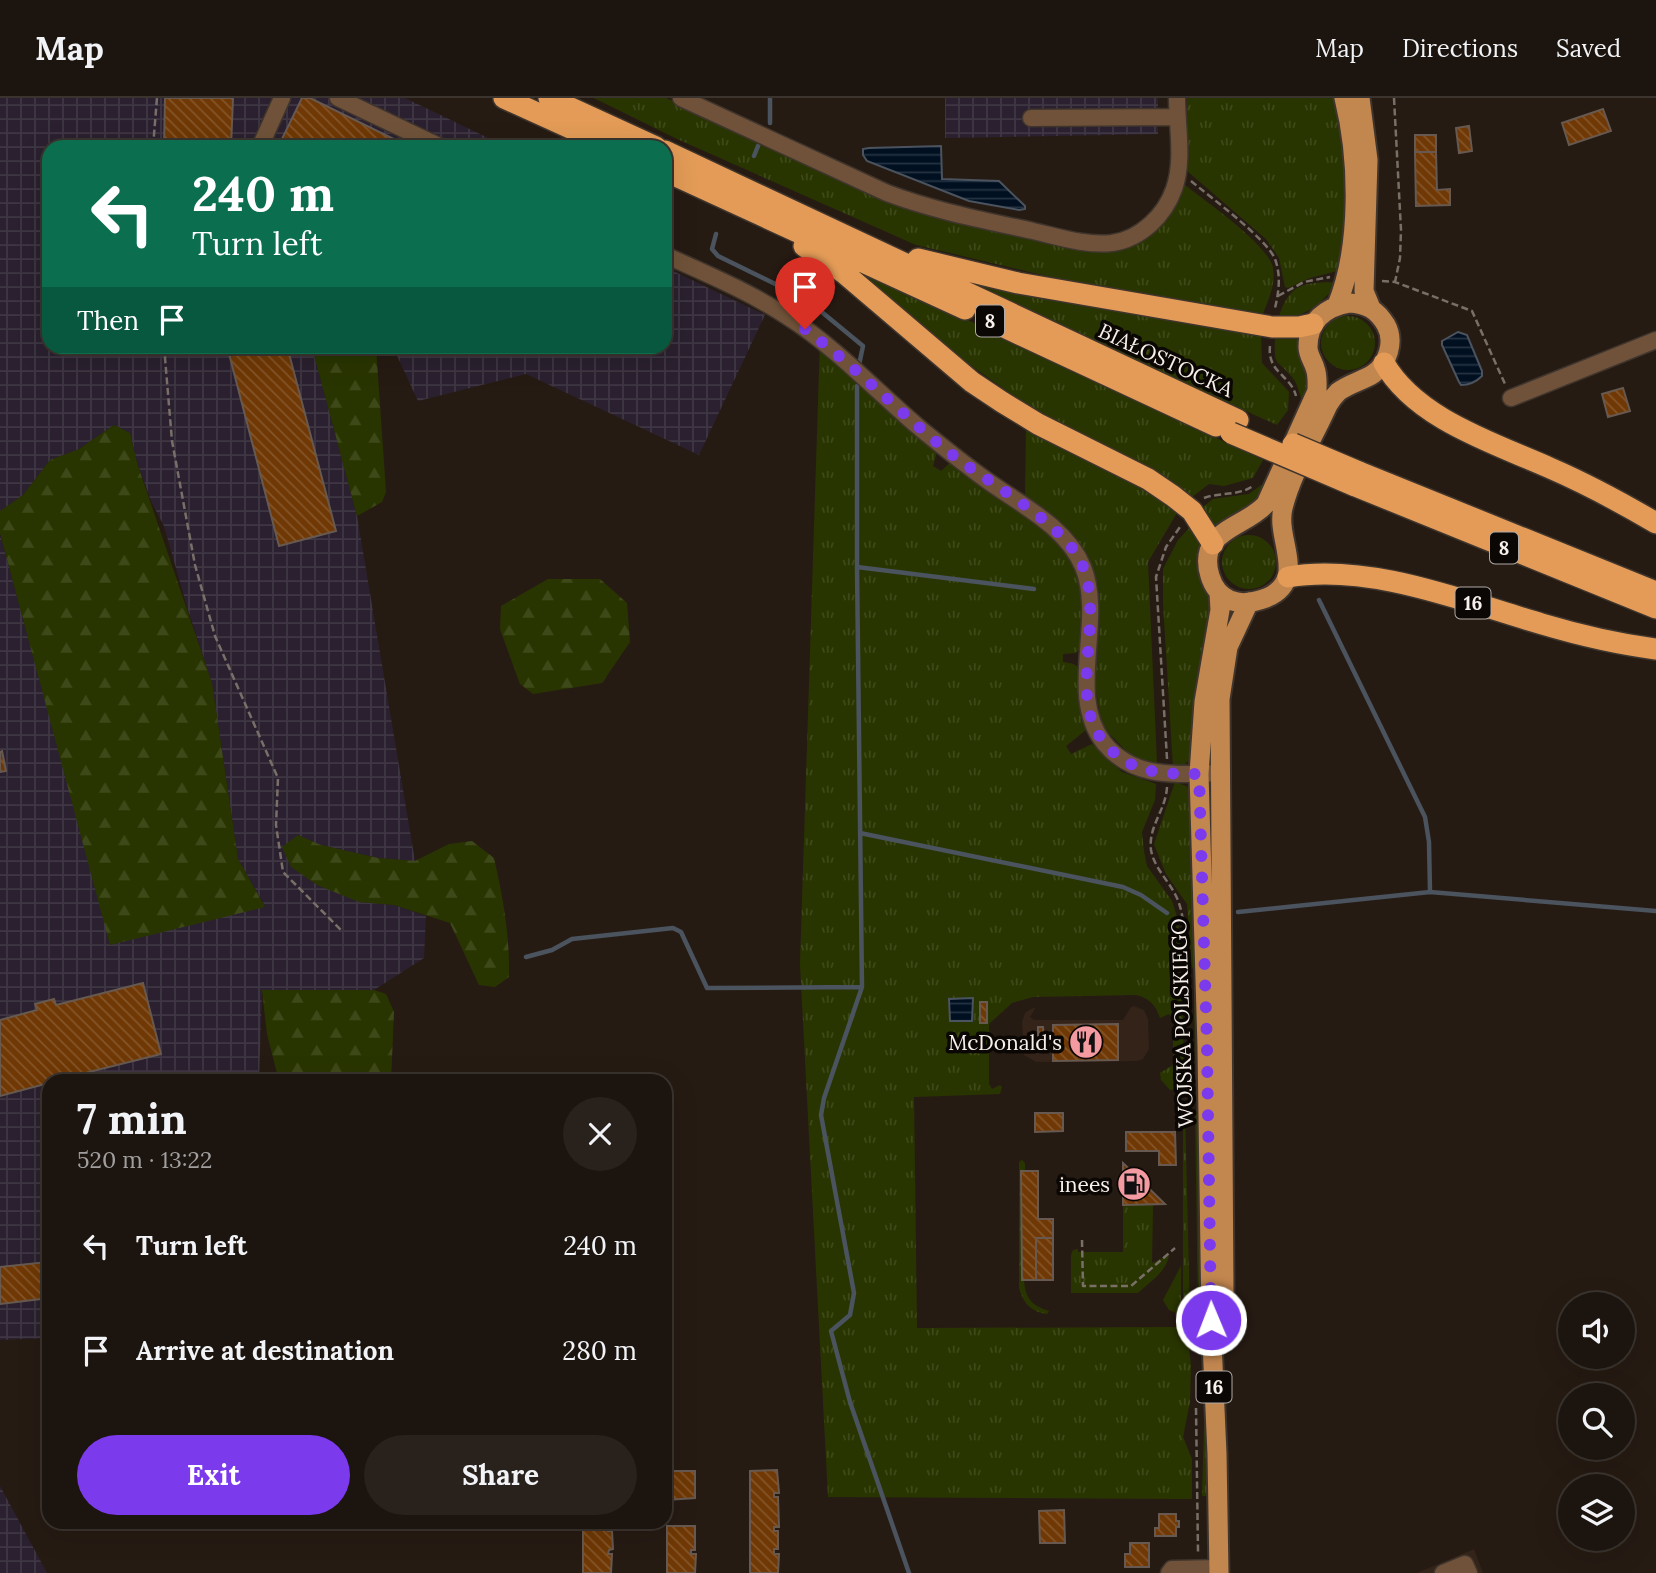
<!DOCTYPE html>
<meta charset="utf-8">
<style>
body{margin:0;font-family:Lora,serif;background:#29211c;color:#f1f3f6;height:100vh;display:flex;flex-direction:column;font-size:26px;white-space:nowrap}
*{box-sizing:border-box;margin:0}
p{font-size:23px;color:#a09e9e}
.icon{flex:none;width:38px;height:38px;fill:none;stroke:currentColor;stroke-width:2;stroke-linecap:round;stroke-linejoin:round}
.map{position:relative;flex:1;overflow:hidden}
.panel{position:absolute;left:42px;top:976px;width:630px;height:455px;display:flex;flex-direction:column;background:#1c140e;border-radius:21px;box-shadow:0 7px 28px #0002,0 0 0 2px #3a332e}
.panel>*{flex:none}
.top-card{position:absolute;left:42px;top:42px;width:630px;height:214px;border-radius:21px;box-shadow:0 7px 28px #0002,0 0 0 2px #3a332e;background:#0b6e4f;color:#fff;overflow:hidden}
.fabs{position:absolute;left:1558px;top:1194px;display:grid;gap:14px}
.fabs a{display:grid;place-items:center;width:77px;height:77px;border-radius:50%;background:#1c140e;box-shadow:0 7px 28px #0002,0 0 0 2px #3a332e;font-size:35px}
.pin{position:absolute;display:grid;place-items:center;width:60px;height:60px;color:#fff;margin:-72px -30px;border-radius:50% 50% 50% 0;rotate:-45deg;box-shadow:0 0 7px #0007}
.pin .icon{rotate:45deg}
.me{position:absolute;width:77px;margin:-38px;rotate:359deg;stroke-linejoin:round;filter:drop-shadow(0 0 5px #0008)}
.turn{display:flex;align-items:center;gap:24px;height:147px;padding:0 35px;font-size:32px}
.turn .icon{width:91px;height:91px;stroke-width:2.5}
.turn b{display:block;font-size:49px;line-height:60px}
.then{display:flex;align-items:center;height:66px;padding:0 35px;background:#0003;gap:14px;font-size:26px}
.round{display:grid;place-items:center;flex:none;width:74px;height:74px;border-radius:37px;background:#29211c}
.summary{display:flex;align-items:center;justify-content:space-between;height:119px;padding:0 35px}
h1{font-size:42px;font-weight:700;line-height:52px}
.action{display:flex;gap:14px;margin-top:auto;padding:14px 35px}
.action a{flex:1;height:80px;border-radius:42px;background:#7c3aed;color:#fff;font-size:28px;font-weight:700;line-height:80px;text-align:center}
.action a+a{background:#29211c;color:#f1f3f6}
ul{padding:0;list-style:none}
li{display:flex;align-items:center;gap:21px;height:105px;padding:0 35px}
li div{flex:1}
li b{display:block;font-size:26px}
li em{font-style:normal}
header{display:flex;align-items:center;gap:42px;box-sizing:border-box;height:98px;padding:0 35px;background:#1c140e;border-bottom:2px solid #3a332e}
header strong{font-size:33px}
nav{display:flex;gap:38px;margin-inline-start:auto;font-size:24px}
.map>svg:first-child{display:block}
.built{fill:#342318}
.industrial{fill:url(#industrial-grid)}
.grass{fill:url(#grass-tufts)}
.forest{fill:url(#forest-firs)}
.water{fill:url(#water-rules);stroke:#4a535e;stroke-width:2}
.lines{fill:none;stroke-linecap:round;stroke-linejoin:round}
.stream{stroke:#4a535e;stroke-width:4.5}
.building{fill:url(#building-back-hatch);stroke:#675950;stroke-width:2}
.minor-casing{stroke:#3f352d;stroke-width:19}
.major-casing{stroke:#3f352d;stroke-width:23}
.highway-casing{stroke:#3f352d;stroke-width:24}
.path{stroke:#786f68;stroke-width:2.5;stroke-dasharray:7 3.5;stroke-linecap:butt}
.minor{stroke:#6f5239;stroke-width:16}
.major{stroke:#c2864f;stroke-width:19}
.highway{stroke:#e39b57;stroke-width:21}
.highway-bridge-casing{stroke:#3f352d;stroke-width:24;stroke-linecap:butt}
.highway-bridge{stroke:#e39b57;stroke-width:21}
.route{stroke:#7c3aed;stroke-width:12;stroke-dasharray:0 21.6}
.labels{text-anchor:middle;dominant-baseline:central;stroke-width:7;stroke-linejoin:round;paint-order:stroke}
.shield{fill:#0b0704;stroke:#b1aaa6;stroke-width:2}
.shield-label{font-size:19px;font-weight:bold;fill:#f8f0eb}
.street-label{font-size:21px;fill:#f8f0eb;stroke:#0b0704}
.poi-label{font-size:21px;fill:#f8f0eb;stroke:#0b0704;text-anchor:end}
</style>
<header>
<strong>Map</strong>
<nav><a>Map</a><a>Directions</a><a>Saved</a></nav>
</header>
<div class="map">
<svg width="1656" height="1475" viewBox="0 0 1656 1475">
<defs>
<pattern id="industrial-grid" width="8" height="8" patternUnits="userSpaceOnUse" patternTransform="scale(1.75)"><rect width="8" height="8" fill="#2a202f"/><path d="M0 4h8M4 0v8" fill="none" stroke="#3f3643"/></pattern>
<pattern id="grass-tufts" width="24" height="20" patternUnits="userSpaceOnUse" patternTransform="scale(1.75)"><rect width="24" height="20" fill="#293500"/><path d="M3 7l-1-3M5 7V3M7 7l1-3M15 17l-1-3M17 17v-4M19 17l1-3" fill="none" stroke="#3e4919"/></pattern>
<pattern id="forest-firs" width="22" height="20" patternUnits="userSpaceOnUse" patternTransform="scale(1.75)"><rect width="22" height="20" fill="#293500"/><path d="M5 1l3.5 6h-7zM16 11l3.5 6h-7z" fill="#3e4919"/></pattern>
<pattern id="water-rules" width="6" height="5" patternUnits="userSpaceOnUse" patternTransform="scale(1.75)"><rect width="6" height="5" fill="#001021"/><path d="M0 2.5h6" fill="none" stroke="#263341"/></pattern>
<pattern id="building-back-hatch" width="6" height="6" patternUnits="userSpaceOnUse" patternTransform="scale(1.75)"><rect width="6" height="6" fill="#6f3804"/><path d="M-1 5l2 2M0 0l6 6M5-1l2 2" fill="none" stroke="#845529"/></pattern>
</defs>
<rect width="100%" height="100%" fill="#261b13"/>
<path class="built" d="M1134,908L1144,912L1148,921L1149,951L1143,961L1137,963L1036,964L1024,957L1022,924L1025,915L1031,911L1036,909L1030,919L1034,922H1123L1131,909Z
M1474,1451L1483,1475H1417Z"/>
<path class="industrial" d="M0,0H405L507,49H49V248L312,249L357,418L415,763L378,760L321,747L298,737L359,804L394,807L426,818L424,860L374,892H262L259,983L49,984V1240L0,1242V436L34,562L265,808L238,761L212,585L187,509L164,428L151,403L137,364L130,335L114,327L79,351L50,362L23,397L0,413Z
M945,0H1158V36L945,40Z
M665,169L765,217L699,357L526,276L418,303L393,249L665,248Z
M0,1388L47,1475H0Z"/>
<path class="grass" d="M594,0H666L806,62L1085,153C1139,152 1164,137 1185,87C1205,103 1269,147 1273,170C1276,187 1268,203 1262,218L1068,183L916,147L677,41Z
M1187,0H1338L1341,9L1348,105L1341,172L1310,180L1288,190L1285,189L1279,160L1266,141L1186,72Z
M849,164L1021,248L1263,362L1253,380L1224,388L1209,386L1192,399L1024,305L959,259Z
M954,180L1010,194L1261,237L1262,265L1289,294L1288,312L1277,327L1013,209Z
M1338,184C1322,206 1305,219 1278,222C1289,184 1303,185 1338,184Z
M1321 245a27 27 0 1 1 54 0a27 27 0 1 1-54 0Z
M1299,238L1298,249L1309,291L1303,306C1300,298 1298,286 1292,279C1276,260 1274,269 1275,241Z
M820,242L840,270L937,354L933,368L941,373L951,364C992,393 1056,426 1076,473C1086,496 1083,524 1083,549L1075,555L1063,556V564C1069,565 1075,565 1078,570C1084,579 1077,613 1086,632L1066,648L1071,656L1092,646L1122,674L1156,686L1155,702L1142,734L1144,753L1147,768L1172,803L1178,822L1182,869L1170,871L1171,878L1182,879L1184,990L1170,992L1161,982L1160,975L1173,967V921L1169,916L1160,920C1156,908 1150,900 1136,897L1033,899L1012,905L989,926V986L992,991L1000,987L1002,989L1000,996L914,999L917,1230L1182,1229L1188,1240L1191,1268L1190,1304L1183,1339L1192,1361V1401L828,1399L800,866Z
M1026,329L1151,395L1178,413L1148,464L1157,666L1132,659L1102,628L1093,576L1098,488L1088,458L1060,426L1025,398Z
M1272,379C1268,386 1264,396 1259,403C1250,414 1228,420 1215,428L1203,409L1213,401L1249,396Z
M1194,425L1201,449L1197,473L1213,509L1194,657L1184,667L1173,669L1163,505V471L1178,442Z
M1222 464a27 27 0 1 1 54 0a27 27 0 1 1-54 0Z
M1175,684L1186,688L1193,695L1198,867L1192,870L1187,806L1166,776L1154,746Z
M1194,878L1199,880L1200,971L1195,982Z
M1195,1012L1200,1017L1203,1207L1198,1214Z
M1185,1013L1190,1218L1183,1217V1015Z
M1022,1062L1025,1065V1073L1021,1074L1022,1181L1024,1182C1025,1200 1032,1208 1049,1213L1047,1216C1031,1214 1023,1205 1019,1190V1064Z
M1123,1107H1153L1152,1165L1169,1157C1167,1173 1150,1184 1138,1195H1071V1157L1073,1152L1078,1151V1154H1123Z
M1181,1168V1217L1169,1212L1163,1202Z
M1204,1327L1206,1333L1207,1398H1202Z"/>
<path class="forest" d="M312,249H376L386,394L382,404L357,418Z
M114,327L130,335L137,365L212,585L238,761L265,809L110,847L0,435V413L23,397L50,362L79,351Z
M548,481H600L627,505L630,544L602,585L533,596L520,586L500,531L501,508Z
M298,737L321,747L378,760L415,763L449,746L472,743L494,760C503,799 510,839 509,879L495,889L479,887L450,825L394,807L359,804L317,787L291,769L282,749Z
M262,892H374L386,896L394,914L391,983H279L267,936Z"/>
<path class="water" d="M941,48L942,81L999,83L1025,108V111L1019,112L969,103L867,63L863,57V51L869,50Z
M1458,234L1467,237L1482,273V278C1477,283 1469,287 1461,287L1459,284L1442,247V243Z
M973,900L972,923H950L949,901Z"/>
<g class="lines">
<path class="stream" d="M770,0V25
M754,58L758,48
M716,136L712,151L718,158L806,201L863,248L859,267
M857,288V469L862,889L824,1000L821,1017L854,1195L850,1217L831,1233L850,1304L909,1475
M857,469L1034,491
M1319,502L1425,719L1429,744L1430,794
M860,735L1123,789L1141,797L1167,815
M1238,814L1430,794L1656,813
M526,859L552,852L572,841L673,830L681,834L707,890L862,889"/>
</g>
<path class="building" d="M165,0H233L231,49H164Z
M302,0H310L410,49H278Z
M1603,11L1611,33L1569,47L1562,25Z
M1469,28L1472,53L1459,55L1456,30Z
M1415,37H1436V54H1415Z
M1415,54H1436L1437,92L1450,91V107L1416,108Z
M227,248H287L336,433L279,448Z
M1623,290L1630,313L1608,319L1602,296Z
M2,653L6,673L0,674V654Z
M143,885L161,956L49,984V985L0,998V922L37,912L35,906L54,901L56,907Z
M980,904H987V925H980Z
M1118,926V962L1053,963V927Z
M1038,929H1043L1044,939H1038Z
M1035,1015H1063V1033L1035,1034Z
M1126,1034H1175L1176,1067H1159V1053H1126Z
M1123,1065L1165,1106L1123,1107Z
M1021,1073H1038V1121H1053V1140H1036V1182H1022Z
M1036,1140H1053V1182H1036Z
M47,1164L49,1200L0,1206V1169Z
M777,1372L779,1395H774V1399H778L779,1429H774V1433H778V1451H774V1456H779L778,1475H750V1373Z
M665,1373H695V1400L667,1402Z
M1064,1412L1065,1445H1040L1039,1413Z
M1159,1416H1176V1423H1179V1429H1176V1438H1155V1430H1159Z
M583,1424H612V1429H609L608,1433H612L613,1451L609,1452L608,1456H612L611,1475H583Z
M667,1428H695V1452H691V1456H696L695,1475H667Z
M1130,1445H1149V1469H1125V1456H1130Z"/>
<g class="lines">
<g class="minor-casing">
<path id="minor" d="M338,0L441,49
M681,0L887,95C935,113 983,122 1033,133C1059,139 1086,148 1112,145C1141,141 1165,117 1174,91C1184,63 1177,29 1177,0
M1031,20L1177,19
M260,49L282,0
M665,157C707,176 750,194 788,219C837,250 878,295 922,332C943,349 964,366 985,381C1019,406 1066,428 1083,469C1105,523 1066,597 1104,645C1134,682 1178,676 1221,675
M1511,300L1656,242
M1169,1475L1172,1471L1219,1470
M1443,1475L1465,1466L1469,1475"/>
</g>
<g class="major-casing">
<path id="major" d="M1360,0L1368,62L1364,193L1371,210
M1350,205C1367,206 1377,212 1386,227C1395,243 1388,266 1373,276C1362,283 1348,286 1338,294C1334,298 1331,302 1328,307C1314,338 1291,377 1283,410C1275,441 1309,482 1266,500C1255,504 1241,507 1230,502C1220,498 1213,488 1210,478C1196,432 1245,430 1266,406L1317,293C1317,285 1318,278 1315,270C1313,263 1308,257 1308,249C1308,222 1326,209 1350,205Z
M1337,207C1361,148 1359,61 1344,0
M1224,1195L1220,601L1228,549L1249,504
M1219,1475L1217,1356L1211,1222L1207,949L1199,676L1204,604L1220,512L1219,495"/>
</g>
<g class="highway-casing">
<path id="highway" d="M504,0L612,49
M549,0L656,49
M665,53L1238,322
M665,73L965,211
M804,148L844,175L972,284L1002,304L1038,326L1148,381L1173,398L1192,413L1213,446
M918,161L1018,185L1272,229H1299L1313,226
M1004,229L1216,328
M1384,265C1416,321 1494,345 1550,370C1587,386 1622,405 1656,425
M1359,374L1656,494
M1353,387L1656,510
M1288,479C1370,465 1463,503 1542,526C1579,537 1617,546 1656,551"/>
</g>
<path class="path" d="M1394,0L1401,132L1400,160L1395,184
M153,49L157,0
M1191,83C1210,99 1267,141 1275,161C1281,177 1279,193 1275,210
M1382,183L1395,184L1472,213L1505,286
M1278,198L1304,184L1330,179
M164,248L172,343L195,467L215,538L278,680L276,727L283,774L341,832
M1270,248C1267,275 1291,277 1296,298
M1204,400C1220,394 1241,398 1254,387
M1167,661L1156,479L1166,449L1180,429
M1167,689C1166,712 1148,728 1151,752C1154,769 1167,781 1175,796C1182,809 1183,823 1185,838
M1082,1142L1083,1188H1131L1175,1150
M1196,1310L1198,1454"/>
<use href="#minor" class="minor"/>
<use href="#major" class="major"/>
<use href="#highway" class="highway"/>
<g class="highway-bridge-casing">
<path id="highway-bridge" d="M1231,335L1353,387
M1293,346L1359,374"/>
</g>
<use href="#highway-bridge" class="highway-bridge"/>
</g>
<g class="lines">
<path class="route" d="M805,231C856,269 901,316 950,355C986,383 1050,418 1075,454C1114,511 1060,597 1107,648C1133,676 1163,676 1199,676L1207,949L1211,1222"/>
</g>
<defs>
<g id="restaurant-disc" transform="scale(1.75)"><circle r="9.5" fill="#f49aa1" stroke="#0b0704"/><path d="M-5-6h1v4h1v-4h1v4h1v-4h1v5L-1.5 .5V6h-2V.5L-5-1ZM5-6V6H3V1.5H1.5Q1.5-4 5-6Z" fill="#111"/></g>
<g id="fuel-disc" transform="scale(1.75)"><circle r="9.5" fill="#f49aa1" stroke="#0b0704"/><path d="M-5.5-6h7V0h2V4h1.3V-2.5L3-4.5l.8-.8L6-3V5H2.5V1h-1V6h-7ZM-4.2-4.7v3.2H.2V-4.7Z" fill="#111"/></g>
</defs>
<g fill-rule="evenodd">
<use href="#restaurant-disc" x="1086" y="944"/>
<use href="#fuel-disc" x="1134" y="1086"/>
</g>
<g class="labels">
<g class="shield">
<rect x="976" y="207.5" width="28" height="31" rx="5"/>
<rect x="1490" y="434.5" width="28" height="31" rx="5"/>
<rect x="1455.5" y="489.5" width="35" height="31" rx="5"/>
<rect x="1196.5" y="1273.5" width="35" height="31" rx="5"/>
</g>
<g class="shield-label">
<text x="990" y="223">8</text>
<text x="1504" y="450">8</text>
<text x="1473" y="505">16</text>
<text x="1214" y="1289">16</text>
</g>
<g class="street-label">
<text transform="translate(1166 262) rotate(25)">BIAŁOSTOCKA</text>
<text transform="translate(1182 925) rotate(-92)">WOJSKA POLSKIEGO</text>
</g>
<g class="poi-label">
<text x="1062" y="944">McDonald's</text>
<text x="1110" y="1086">inees</text>
</g>
</g>
</svg>
<div class="fabs">
<a><svg class="icon" aria-label="sound" viewBox="0 0 24 24"><path d="M4 9h4l5-4v14l-5-4H4zM17 9q2 3 0 6"/></svg></a>
<a><svg class="icon" aria-label="search" viewBox="0 0 24 24"><circle cx="10" cy="10" r="6"/><path d="M15 15l6 6"/></svg></a>
<a><svg class="icon" aria-label="layers" viewBox="0 0 24 24"><path d="M12 4l9 5-9 5-9-5zM3 14l9 5 9-5"/></svg></a>
</div>
<div class="pin" style="left:805px;top:231px;background:#d93025"><svg class="icon" aria-label="arrive" viewBox="0 0 24 24"><path d="M6 21V4h12l-3 4 3 4H6"/></svg></div>
<svg class="me" style="left:1211px;top:1222px" viewBox="-20 -20 40 40"><circle r="17" fill="#7c3aed" stroke="#fff" stroke-width="3"/><path d="M0-11L8 9 0 5-8 9z" fill="#fff"/></svg>
<div class="top-card">
<div class="turn"><svg class="icon" aria-label="left" viewBox="0 0 24 24"><path d="M17 20v-9H6M10 6l-5 5 5 5"/></svg><div><b>240 m</b>Turn left</div></div>
<div class="then">Then<svg class="icon" aria-label="arrive" viewBox="0 0 24 24"><path d="M6 21V4h12l-3 4 3 4H6"/></svg></div>
</div>
<section class="panel">
<div class="summary"><div><h1>7 min</h1><p>520 m · 13:22</p></div><a class="round"><svg class="icon" aria-label="close" viewBox="0 0 24 24"><path d="M6 6l12 12M18 6L6 18"/></svg></a></div>
<ul>
<li><svg class="icon" aria-label="left" viewBox="0 0 24 24"><path d="M17 20v-9H6M10 6l-5 5 5 5"/></svg><div><b>Turn left</b></div><em>240 m</em></li>
<li><svg class="icon" aria-label="arrive" viewBox="0 0 24 24"><path d="M6 21V4h12l-3 4 3 4H6"/></svg><div><b>Arrive at destination</b></div><em>280 m</em></li>
</ul>
<div class="action"><a>Exit</a><a>Share</a></div>
</section>
</div>
